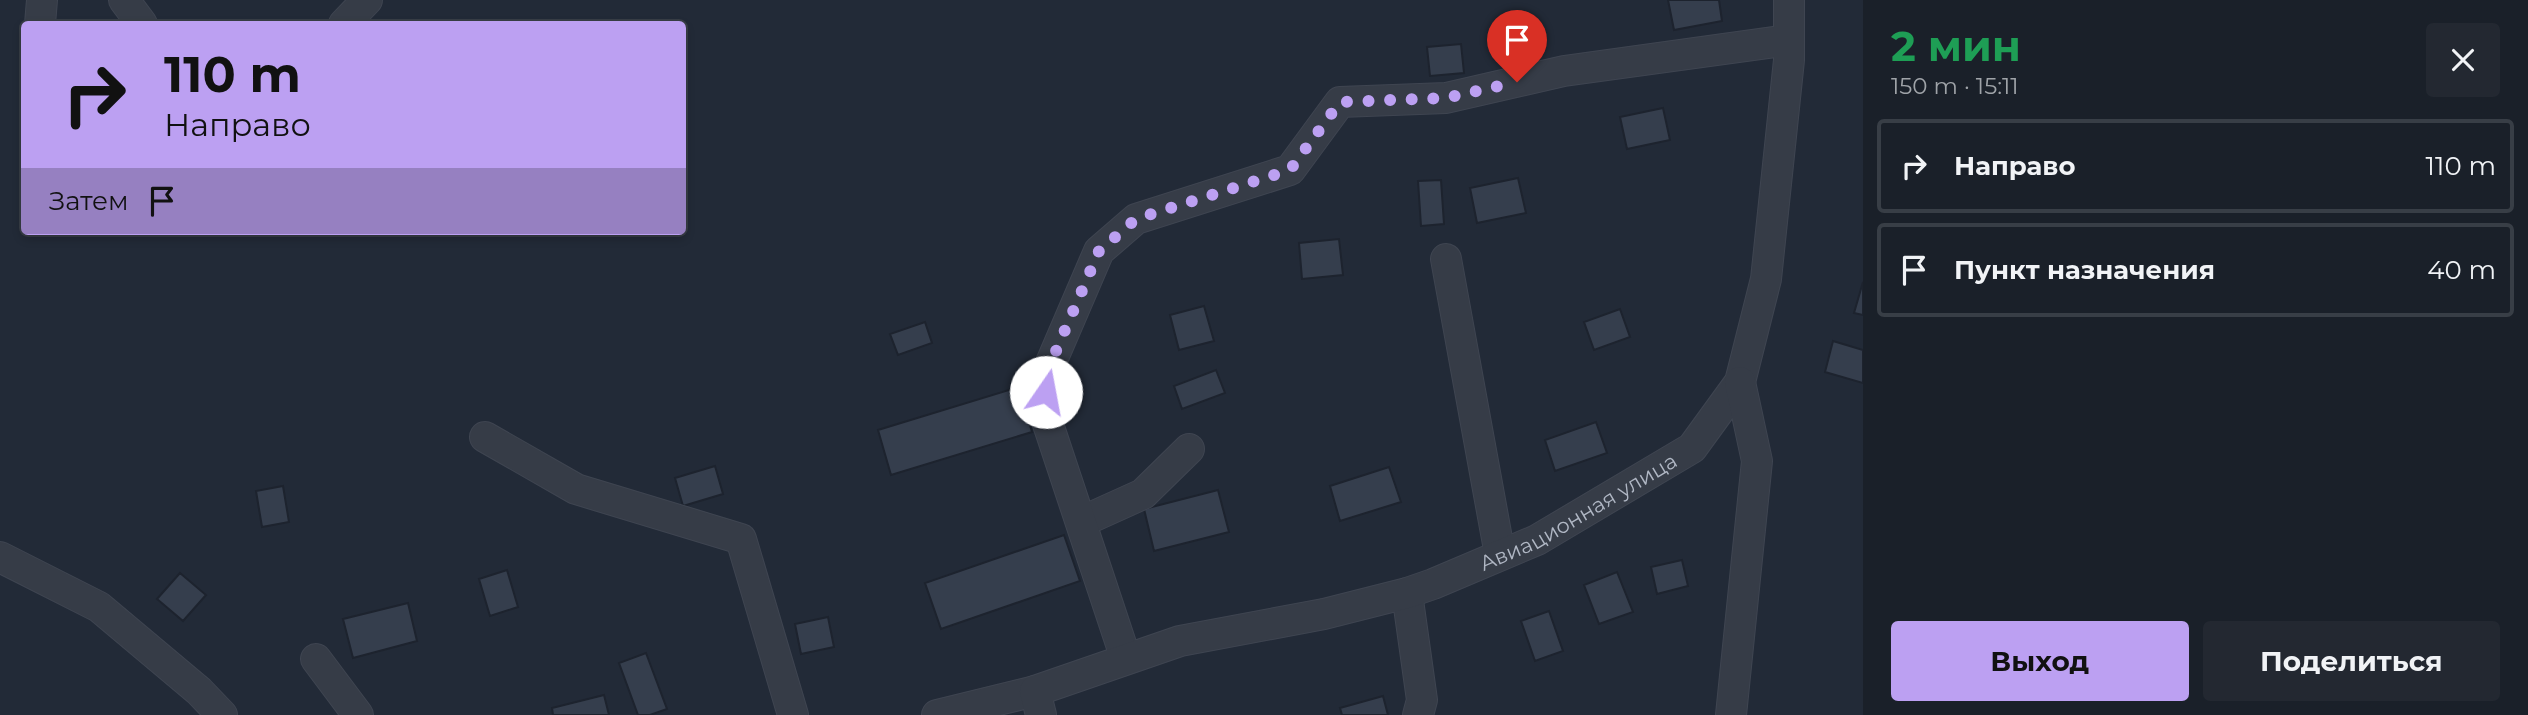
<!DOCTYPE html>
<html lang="ru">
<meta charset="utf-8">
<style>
body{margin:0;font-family:Montserrat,sans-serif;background:#232831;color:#f1f3f6;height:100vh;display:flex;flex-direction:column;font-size:26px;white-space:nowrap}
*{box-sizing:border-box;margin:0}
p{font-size:23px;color:#9fa3a8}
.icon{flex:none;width:38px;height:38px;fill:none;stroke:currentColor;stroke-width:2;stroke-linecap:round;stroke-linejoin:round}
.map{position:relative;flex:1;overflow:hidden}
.details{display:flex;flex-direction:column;background:#1a2029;width:665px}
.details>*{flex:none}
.top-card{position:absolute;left:21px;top:21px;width:665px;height:214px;border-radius:7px;box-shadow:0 4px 10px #0003,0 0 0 2px #383e46;background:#bca0f2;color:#111;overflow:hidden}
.pin{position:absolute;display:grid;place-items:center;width:60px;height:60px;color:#fff;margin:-72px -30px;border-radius:50% 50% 50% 0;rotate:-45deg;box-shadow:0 0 7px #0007}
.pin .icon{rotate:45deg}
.me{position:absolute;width:77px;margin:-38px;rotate:12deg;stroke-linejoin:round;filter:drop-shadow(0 0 5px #0008)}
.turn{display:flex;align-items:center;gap:24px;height:147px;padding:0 28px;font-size:32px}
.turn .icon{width:91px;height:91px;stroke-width:2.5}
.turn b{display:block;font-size:49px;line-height:60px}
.then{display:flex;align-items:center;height:66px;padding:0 28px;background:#0003;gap:14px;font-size:26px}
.round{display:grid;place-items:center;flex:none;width:74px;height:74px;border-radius:7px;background:#232831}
.head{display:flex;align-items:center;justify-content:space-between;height:119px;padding:0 28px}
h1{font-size:42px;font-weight:700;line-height:52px;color:#1e9e55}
.action{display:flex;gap:14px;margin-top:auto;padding:14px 28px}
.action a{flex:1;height:80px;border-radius:7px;background:#bca0f2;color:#111;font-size:28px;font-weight:700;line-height:80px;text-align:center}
.action a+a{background:#232831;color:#f1f3f6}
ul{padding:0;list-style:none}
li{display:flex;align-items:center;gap:21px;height:94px;margin:0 14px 10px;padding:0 14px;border:4px solid #383e46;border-radius:7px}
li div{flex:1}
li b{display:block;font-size:26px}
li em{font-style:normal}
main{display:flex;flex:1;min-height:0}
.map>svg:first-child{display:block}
.building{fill:#353e4d;stroke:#1d232e;stroke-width:2}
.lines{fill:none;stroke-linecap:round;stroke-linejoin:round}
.minor-casing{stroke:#3f4551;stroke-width:32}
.minor{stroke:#363c47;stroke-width:30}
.route{stroke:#bca0f2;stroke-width:12;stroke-dasharray:0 21.6}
.labels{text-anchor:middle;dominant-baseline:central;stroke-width:7;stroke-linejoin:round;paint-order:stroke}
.street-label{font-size:21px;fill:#b0b7c4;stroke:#1b212c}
</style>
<main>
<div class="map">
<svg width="1863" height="715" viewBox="0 0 1863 715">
<rect width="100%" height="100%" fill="#222a37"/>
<path class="building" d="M1668,0H1719L1722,21L1674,30Z
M1461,44L1464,73L1430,76L1427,47Z
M1663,108L1670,140L1627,149L1620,117Z
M1518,178L1526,213L1477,223L1470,188Z
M1441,180L1444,224L1421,226L1418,181Z
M1339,239L1343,275L1302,279L1299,243Z
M1863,282V315L1854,313Z
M1204,306L1214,341L1179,350L1170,315Z
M1620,309L1630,337L1594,350L1584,322Z
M925,322L932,343L898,355L890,334Z
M1833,341L1863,350V383L1825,372Z
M1216,370L1225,393L1182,409L1174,386Z
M1019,387L1032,432L891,475L878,430Z
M1596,422L1607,453L1555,471L1545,440Z
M715,466L723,494L683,506L675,478Z
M1389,467L1401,502L1340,521L1330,486Z
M283,486L289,522L262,527L256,491Z
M1218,490L1229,532L1154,551L1144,509Z
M1064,535L1080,581L941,629L925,583Z
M1682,560L1688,586L1657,594L1651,567Z
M507,570L518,607L490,616L479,579Z
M1617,572L1633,612L1599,624L1584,585Z
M180,573L206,595L183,621L157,599Z
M408,603L417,641L353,658L343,619Z
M1549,611L1563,651L1535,661L1521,621Z
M828,617L834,647L801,654L795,624Z
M646,653L667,709L650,715H638L619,663Z
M604,695L609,715H553L552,708Z
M1383,696L1388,715H1342L1340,708Z"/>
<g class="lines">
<g class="minor-casing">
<g id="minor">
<path d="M124,0L142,24"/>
<path d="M40,24L42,0"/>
<path d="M344,24L367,0"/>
<path d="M1446,259L1500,555"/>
<path d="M485,437L576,489L741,539L793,715"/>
<path d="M1081,522L1143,494L1189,449"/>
<path d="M0,557L99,607L199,691L222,715"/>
<path d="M1407,593L1422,700L1418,715"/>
<path d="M316,659L358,715"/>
<path d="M1126,659L1044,412L1047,372L1099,251L1136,219L1290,170L1340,102L1446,98L1564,71L1789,40"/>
<path d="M937,715L1035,691"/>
<path id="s1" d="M1041,715L1035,691L1180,641L1324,614L1407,593L1433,584L1537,540L1692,448L1740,382L1766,279L1789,60V0"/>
<path d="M1731,715L1757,461L1740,382"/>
</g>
</g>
<use href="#minor" class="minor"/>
</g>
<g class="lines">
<path class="route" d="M1046,392L1047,372L1099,251L1136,219L1290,170L1340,102L1446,98L1517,82"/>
</g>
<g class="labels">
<g class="street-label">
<text stroke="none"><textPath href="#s1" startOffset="600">Авиационная улица</textPath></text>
</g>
</g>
</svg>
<div class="pin" style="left:1517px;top:82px;background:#d93025"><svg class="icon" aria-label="arrive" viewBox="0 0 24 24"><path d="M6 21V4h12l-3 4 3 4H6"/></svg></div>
<svg class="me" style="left:1046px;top:392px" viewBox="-20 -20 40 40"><circle r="19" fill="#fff"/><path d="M0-13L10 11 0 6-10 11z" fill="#bca0f2"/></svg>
<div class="top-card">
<div class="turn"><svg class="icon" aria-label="right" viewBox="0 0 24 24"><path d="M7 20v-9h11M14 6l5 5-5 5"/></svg><div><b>110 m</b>Направо</div></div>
<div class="then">Затем<svg class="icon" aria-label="arrive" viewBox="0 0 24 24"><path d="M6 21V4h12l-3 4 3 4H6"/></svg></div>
</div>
</div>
<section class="details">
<div class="head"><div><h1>2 мин</h1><p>150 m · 15:11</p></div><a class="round"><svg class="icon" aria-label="close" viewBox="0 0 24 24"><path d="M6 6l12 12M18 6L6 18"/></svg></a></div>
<ul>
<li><svg class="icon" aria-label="right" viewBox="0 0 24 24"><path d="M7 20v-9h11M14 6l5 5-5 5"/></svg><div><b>Направо</b></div><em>110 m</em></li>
<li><svg class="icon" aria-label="arrive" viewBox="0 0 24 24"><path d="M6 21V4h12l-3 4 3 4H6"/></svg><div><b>Пункт назначения</b></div><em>40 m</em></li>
</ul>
<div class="action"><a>Выход</a><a>Поделиться</a></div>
</section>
</main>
